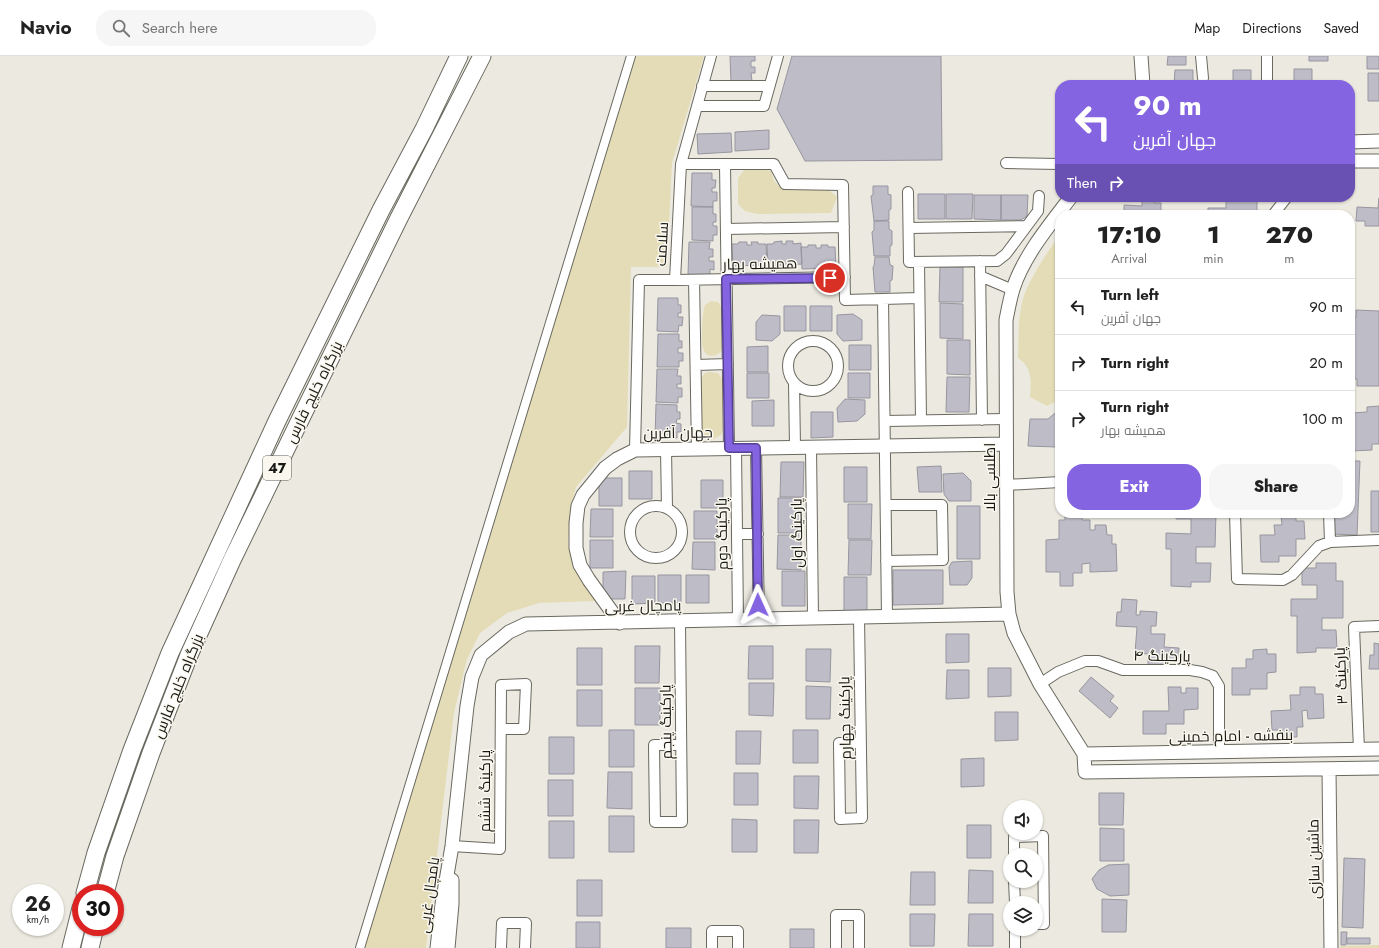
<!DOCTYPE html>
<meta charset="utf-8">
<style>
body{margin:0;font-family:Jost,Cairo,sans-serif;background:#f6f6f6;color:#222;height:100vh;display:flex;flex-direction:column;font-size:15px;white-space:nowrap}
*{box-sizing:border-box;margin:0}
p{font-size:13px;color:#767676}
.icon{flex:none;width:22px;height:22px;fill:none;stroke:currentColor;stroke-width:2;stroke-linecap:round;stroke-linejoin:round}
.map{position:relative;flex:1;overflow:hidden}
.side{position:absolute;left:1055px;top:154px;width:300px;height:308px;display:flex;flex-direction:column;background:#fff;border-radius:16px;box-shadow:0 1px 3px #0004}
.side>*{flex:none}
.top-card{position:absolute;left:1055px;top:24px;width:300px;height:122px;border-radius:16px;box-shadow:0 1px 3px #0004;background:#8464e0;color:#fff;overflow:hidden}
.fabs{position:absolute;left:1003px;top:744px;display:grid;gap:8px}
.fabs a{display:grid;place-items:center;width:40px;height:40px;border-radius:50%;background:#fff;box-shadow:0 1px 3px #0004;font-size:20px}
.speed{position:absolute;left:12px;top:828px;display:flex;gap:8px;font-size:20px;font-weight:700;text-align:center}
.speed>*{display:grid;place-content:center;width:52px;height:52px;border-radius:50%;background:#fff;box-shadow:0 1px 3px #0004;line-height:1}
.speed small{font-size:10px;font-weight:400}
.speed .limit{border:6px solid #d22;background:#fff;color:#111}
.pin{position:absolute;display:grid;place-items:center;width:34px;height:34px;color:#fff;margin:-17px;border:2px solid #fff;border-radius:50%;box-shadow:0 1px 4px #0007}
.me{position:absolute;width:44px;margin:-22px;rotate:359deg;stroke-linejoin:round;filter:drop-shadow(0 0 3px #0008)}
.turn{display:flex;align-items:center;gap:14px;height:84px;padding:0 12px;font-size:18px}
.turn .icon{width:52px;height:52px;stroke-width:2.5}
.turn b{display:block;font-size:28px;line-height:34px}
.then{display:flex;align-items:center;height:38px;padding:0 12px;background:#0003;gap:8px;font-size:15px}
.eta{display:flex;justify-content:space-evenly;align-items:center;height:68px;text-align:center}
.eta b{font-size:24px;font-weight:800;line-height:28px}
.button{display:flex;gap:8px;margin-top:auto;padding:8px 12px}
.button a{flex:1;height:46px;border-radius:16px;background:#8464e0;color:#fff;font-size:16px;font-weight:800;line-height:46px;text-align:center}
.button a+a{background:#f6f6f6;color:#222}
ul{padding:0;list-style:none}
li{display:flex;align-items:center;gap:12px;height:56px;padding:0 12px;border-top:1px solid #e0e0e0}
li div{flex:1}
li b{display:block;font-size:15px}
li em{font-style:normal}
header{display:flex;align-items:center;gap:24px;box-sizing:border-box;height:56px;padding:0 20px;background:#fff;border-bottom:1px solid #e0e0e0}
header strong{font-size:19px}
nav{display:flex;gap:22px;margin-inline-start:auto;font-size:14px}
.search{width:280px;height:36px;background:#f6f6f6;display:flex;align-items:center;gap:10px;box-sizing:border-box;padding:0 14px;border-radius:16px;color:#767676;font-size:15px}
.map>svg:first-child{display:block}
.green{fill:#e4dcb6}
.building{fill:#bebcc6;stroke:#97959f}
.lines{fill:none;stroke-linecap:round;stroke-linejoin:round}
.pedestrian-casing{stroke:#6a6960;stroke-width:10}
.minor-casing{stroke:#6a6960;stroke-width:12}
.tertiary-casing{stroke:#6a6960;stroke-width:15}
.trunk-casing{stroke:#6a6960;stroke-width:19}
.pedestrian{stroke:#fff;stroke-width:8}
.minor{stroke:#fff;stroke-width:10}
.tertiary{stroke:#fff;stroke-width:13}
.trunk{stroke:#fff;stroke-width:17}
.route-casing{stroke:#564192;stroke-width:10}
.route{stroke:#8464e0;stroke-width:7}
.labels{text-anchor:middle;dominant-baseline:central;stroke-width:3;stroke-linejoin:round;paint-order:stroke}
.shield{fill:#faf8ee;stroke:#5b5a55;stroke-width:1}
.shield-label{font-size:14px;font-weight:bold;fill:#171713}
.street-label{font-size:15px;fill:#171713;stroke:#faf8ee}
</style>
<header>
<strong>Navio</strong>
<div class="search"><svg class="icon" aria-label="search" viewBox="0 0 24 24"><circle cx="10" cy="10" r="6"/><path d="M15 15l6 6"/></svg>Search here</div>
<nav><a>Map</a><a>Directions</a><a>Saved</a></nav>
</header>
<div class="map">
<svg width="1379" height="892" viewBox="0 0 1379 892">
<rect width="100%" height="100%" fill="#eceae0"/>
<path class="green" d="M628,0H704L672,107L667,211H631L627,371L576,431L570,454L568,489L574,511L596,545L539,547L507,557L480,577L467,603L454,657L426,892H357Z
M763,113L771,115L774,125L782,133L829,134L837,141L831,157L757,158L745,155L738,148V122L744,114Z
M1060,179V343L1047,350L1030,341C1031,325 1033,312 1018,302C1019,281 1017,258 1025,237C1031,221 1049,193 1060,179Z
M711,245L718,246L722,252V293C720,297 717,300 712,300C708,300 704,297 703,292C701,286 702,255 705,249Z
M709,316L718,317L723,324L724,371L721,379L714,383L705,382L700,375V324L705,317Z
M1379,889V892H1340V890Z"/>
<path class="building" d="M730,0H755V5H751V11H755V17H751L752,25L731,26Z
M792,0H941L942,104L805,105L777,53Z
M1168,0H1186V9H1167Z
M1309,0H1328V5H1309Z
M1367,0H1379V13H1367Z
M1294,13H1312V29H1294Z
M1175,14H1193V29H1174Z
M1233,14H1251V29H1233Z
M1368,17H1379V45H1368Z
M769,74V93L735,95V76Z
M731,77L732,96L698,98L697,78Z
M692,117H712V124H716L715,132H712V136H717V145H713V151L691,150Z
M873,130H888V138L891,139V153L889,154V164L874,165L871,140L873,139Z
M918,138H945V163H918Z
M946,138H973L972,163H946Z
M974,139H1001V164L974,163Z
M1001,139H1028L1027,160L1021,164H1001Z
M1142,141H1154V147H1161V159H1124V149L1142,150Z
M1226,141H1257V155H1248V159H1208V152H1226Z
M1379,142V170H1365V165H1356L1357,151L1378,152Z
M692,151H713V158H716V166H713V170H717V179H713V185L692,184Z
M874,165H889V173L892,175V189L890,190V200H874L872,176L874,174Z
M782,185V188H786V185H793V188L801,187L802,208L768,210L767,188H773L774,186Z
M689,186H710L709,193H713V201H709V205H714V214L710,213V220L688,219Z
M739,186H747V189H752L751,186H758V188H766L767,209L733,210L732,188H738Z
M808,189H816V192H821V189H828V191H835L836,212L802,213L801,191H808Z
M875,201H889L890,209L893,210L892,224L890,225V236H875L873,211L874,210Z
M940,211H963V246H939Z
M658,242H678V249H681V257H678V261H683L682,270L679,269L678,276L657,275Z
M940,247L963,248V283L940,282Z
M784,250H806V275H784Z
M810,250H832V275H810Z
M1356,254L1379,255V330H1357V323H1350V261H1356Z
M853,258L862,264V284L843,285L837,278V259Z
M762,259L780,260V278L772,285L756,284V266Z
M658,278H679V285H682V292H678V297H683V305H679V311H657Z
M947,284H970V319L947,318Z
M849,289H871V314H849Z
M768,290V316H747V291Z
M657,313H678L677,320H681V328H677V332H682V341H678V347L656,346Z
M747,317H769V342H747Z
M848,317H870V342H848Z
M947,321H970L969,356H946Z
M845,343L865,344V358L857,365L838,366L837,352Z
M774,344V370H752V345Z
M656,348L677,349V356H680V363H677L676,367L681,368V376H677V382H655Z
M1379,350V388H1372V394L1352,395V383H1350L1351,357L1367,356V351Z
M1060,353V388L1056,391L1028,390L1030,363H1048Z
M811,356H833V381L811,382Z
M1350,405H1360L1357,479L1331,478L1332,457H1350Z
M781,406H804L803,441H780Z
M941,410L942,436H919L917,411Z
M844,411H867V446H844Z
M629,415H652V443H629Z
M963,417L971,425V445H949L944,438L943,418Z
M599,422H622V450H599Z
M701,424H723V452H701Z
M1371,435H1379V476H1371Z
M778,442H802L801,477H778Z
M848,448H872L871,483H848Z
M957,450H980V503H957Z
M591,453H613V481H590Z
M694,455H717V483H694Z
M1065,457H1082V464H1090V474H1095V469H1106L1107,479H1112V488H1116L1117,515L1090,516V507L1082,508V517H1073V530H1060V516H1046V484L1059,483V464H1065Z
M1176,457H1216L1215,491H1196V507H1211L1210,526H1191V531L1171,530V493H1166V477L1191,478V463H1176Z
M1281,460H1296V465H1304L1305,483H1296V500H1279V506H1261L1260,479H1275L1274,469H1282Z
M778,479H801V514L777,513Z
M590,484H613V512H590Z
M849,484H872L871,519H848Z
M693,486H715V514L692,513Z
M972,505V522L967,529H950L949,511L952,506Z
M1316,507H1336V525H1343V562H1322V574H1336L1337,592H1316V596L1297,597V560H1291V543H1317V529H1302V512H1316Z
M893,514H943V548L893,549Z
M626,515L625,543H603V516Z
M782,515H805V550H782Z
M658,519H681V547H658Z
M686,519H709V547H686Z
M632,520H655V547L632,548Z
M844,521H867V556H844Z
M1122,543L1137,544L1136,559H1140V555L1157,556L1156,570H1151V578H1165L1164,591L1179,592L1178,605L1166,604V611L1148,610V598L1135,597L1137,571L1116,570L1117,556H1121Z
M946,578H969V606L946,607Z
M1374,587L1379,588V613H1369L1370,599H1374Z
M635,590H660L659,627H635Z
M749,590H773V623H748Z
M577,592H602V629H577Z
M806,593H831L830,626L806,625Z
M1267,593V598H1276V616L1267,617V633H1250V639H1232V612H1246V603H1253V594Z
M988,612H1011V640L988,641Z
M947,614H969V642L946,643Z
M1091,621L1114,640L1110,645L1118,652L1110,662L1079,635Z
M749,627H774L773,660L749,659Z
M806,630L831,631L830,663H806Z
M1168,631H1181V637H1186V632H1198V653L1184,654V668H1166V678H1143V655H1169Z
M1300,631H1315V638H1323L1324,662L1308,663L1307,654L1302,655L1303,671H1297V681H1282V674H1272L1271,655L1291,654L1290,639H1300Z
M635,632H660V669H635Z
M577,634H602V670H577Z
M995,656H1018V684L995,685Z
M609,674H634V711H609Z
M793,674H818V707H793Z
M736,675H761L760,708H736Z
M549,681H574V718H549Z
M984,702V730L961,731V703Z
M608,716H632V753L607,752Z
M734,717H758V749H734Z
M794,720H819L818,753L794,752Z
M548,724H573V760H548Z
M1099,737H1124L1123,769H1099Z
M609,760H634V796H609Z
M732,763L757,764V796H732Z
M794,764H819L818,797H794Z
M549,765H574V802H549Z
M967,769H991V802H967Z
M1100,772L1124,773V805H1100Z
M1344,802L1365,803L1363,872L1342,871Z
M1129,808V839L1110,840L1097,833L1092,823L1099,814L1108,809Z
M969,814L993,815V847H968Z
M911,816H935V849H910Z
M577,824H602V860H577Z
M1102,843L1127,844L1126,876H1102Z
M910,858H935L934,890H910Z
M969,858H993V890H968Z
M576,866H600V892H576Z
M666,872H691V892H666Z
M790,873H814V892H790Z
M1341,876H1347L1346,889H1341Z
M1347,882H1370V888H1347Z"/>
<g class="lines">
<g class="pedestrian-casing">
<path id="pedestrian" d="M360,892L631,0"/>
</g>
<g class="minor-casing">
<path id="minor" d="M1201,0L1203,22
M1267,0V29
M702,30H769
M697,50H764L778,0
M1006,107L1060,108
M681,108H774L785,128L843,129L845,244L919,242
M725,108L729,392
M908,136L909,206L997,205L1006,198L1038,155L1039,140
M1273,159L1287,141
M909,172L1026,170
M726,173L844,171
M980,205L982,364
M919,206L921,364
M980,220L1013,234
M675,224L845,221
M694,224L697,393
M883,243L887,561
M788 310a25 25 0 1 1 50 0a25 25 0 1 1-50 0Z
M696,309L728,308
M794,327L795,391
M885,365L1006,363
M811,391L813,563
M736,392L738,564
M756,392L759,564
M666,393L667,452
M635,394L639,224H675L681,108L711,0
M1006,429L1060,426
M886,449H942L943,504L886,505
M630 476a26 26 0 1 1 52 0a26 26 0 1 1-52 0Z
M1235,457L1237,523L1283,524L1292,519L1319,490L1330,486L1379,484
M1329,457L1330,486
M737,478H758
M859,561L862,762L840,763L839,687H861
M680,565L682,766H655L654,689H681
M1040,628L1058,616L1085,605H1098L1123,614H1190L1202,616L1213,620L1219,630V696
M1359,694L1354,571L1379,570
M452,790L500,793L501,629L526,628L524,673H501
M1014,799V781L1043,780L1044,868H1036
M1014,825L1015,847
M1015,873V892
M501,892L502,867H526L525,892
M712,892V875H738V892
M836,892V859H859V892"/>
</g>
<g class="tertiary-casing">
<path id="tertiary" d="M1141,0L1143,29
M1350,86L1379,85
M1350,105H1379
M1071,141C1050,168 1023,201 1013,233C1010,243 1008,254 1006,264L1007,536L1009,558L1014,577L1040,628L1084,698L1085,716L1379,712
M620,567L589,524L580,509L576,492V467L578,450L583,439L605,412L617,403L635,394L1006,388
M1084,698L1379,693
M1329,713L1331,892
M437,892L442,848L452,790L467,650L472,621L481,599L509,576L526,568L1009,558
M448,892L452,848V824"/>
</g>
<g class="trunk-casing">
<path id="trunk" d="M85,837L96,797L132,694L170,597L277,365L381,154L424,73L459,0
M105,837L115,800L151,697L189,599L232,504L301,362L399,162L482,0
M71,892L81,852
M90,892L95,871"/>
</g>
<use href="#pedestrian" class="pedestrian"/>
<use href="#minor" class="minor"/>
<use href="#tertiary" class="tertiary"/>
<use href="#trunk" class="trunk"/>
</g>
<g class="lines">
<g class="route-casing">
<path id="route" d="M758,549L756,392H729L726,223L830,222"/>
</g>
<use href="#route" class="route"/>
</g>
<g class="labels">
<rect class="shield" x="263" y="400" width="28" height="24" rx="3"/>
<g class="shield-label">
<text x="277" y="412">47</text>
</g>
<g class="street-label">
<text transform="translate(662 188) rotate(-87)">سلامت</text>
<text transform="translate(760 208) rotate(-1)">همیشه بهار</text>
<text transform="translate(314 336) rotate(-64)">بزرگراه خلیج فارس</text>
<text transform="translate(678 377) rotate(-1)">جهان آفرین</text>
<text transform="translate(990 421) rotate(-90)">اطلسی بالا</text>
<text transform="translate(797 477) rotate(-91)">پارکینگ اول</text>
<text transform="translate(722 478) rotate(-91)">پارکینگ دوم</text>
<text transform="translate(643 550) rotate(-1)">پامچال غربی</text>
<text transform="translate(1162 600) rotate(1)">پارکینگ ۴</text>
<text transform="translate(1341 620) rotate(-93)">پارکینگ ۳</text>
<text transform="translate(178 630) rotate(-68)">بزرگراه خلیج فارس</text>
<text transform="translate(845 662) rotate(-91)">پارکینگ چهارم</text>
<text transform="translate(666 666) rotate(-91)">پارکینگ پنجم</text>
<text transform="translate(1231 680) rotate(-1)">بنفشه - امام خمینی</text>
<text transform="translate(485 735) rotate(-90)">پارکینگ ششم</text>
<text transform="translate(1314 803) rotate(-91)">ماشین سازی</text>
<text transform="translate(429 839) rotate(-82)">پامچال غربی</text>
</g>
</g>
</svg>
<div class="fabs">
<a><svg class="icon" aria-label="sound" viewBox="0 0 24 24"><path d="M4 9h4l5-4v14l-5-4H4zM17 9q2 3 0 6"/></svg></a>
<a><svg class="icon" aria-label="search" viewBox="0 0 24 24"><circle cx="10" cy="10" r="6"/><path d="M15 15l6 6"/></svg></a>
<a><svg class="icon" aria-label="layers" viewBox="0 0 24 24"><path d="M12 4l9 5-9 5-9-5zM3 14l9 5 9-5"/></svg></a>
</div>
<div class="speed"><div>26<small>km/h</small></div><div class="limit">30</div></div>
<div class="pin" style="left:830px;top:222px;background:#d93025"><svg class="icon" aria-label="arrive" viewBox="0 0 24 24"><path d="M6 21V4h12l-3 4 3 4H6"/></svg></div>
<svg class="me" style="left:758px;top:549px" viewBox="-20 -20 40 40"><path d="M0-17L14 15 0 8-14 15z" fill="#8464e0" stroke="#fff" stroke-width="4"/></svg>
<div class="top-card">
<div class="turn"><svg class="icon" aria-label="left" viewBox="0 0 24 24"><path d="M17 20v-9H6M10 6l-5 5 5 5"/></svg><div><b>90 m</b>جهان آفرین</div></div>
<div class="then">Then<svg class="icon" aria-label="right" viewBox="0 0 24 24"><path d="M7 20v-9h11M14 6l5 5-5 5"/></svg></div>
</div>
<section class="side">
<div class="eta">
<div><b>17:10</b><p>Arrival</p></div>
<div><b>1</b><p>min</p></div>
<div><b>270</b><p>m</p></div>
</div>
<ul>
<li><svg class="icon" aria-label="left" viewBox="0 0 24 24"><path d="M17 20v-9H6M10 6l-5 5 5 5"/></svg><div><b>Turn left</b><p>جهان آفرین</p></div><em>90 m</em></li>
<li><svg class="icon" aria-label="right" viewBox="0 0 24 24"><path d="M7 20v-9h11M14 6l5 5-5 5"/></svg><div><b>Turn right</b></div><em>20 m</em></li>
<li><svg class="icon" aria-label="right" viewBox="0 0 24 24"><path d="M7 20v-9h11M14 6l5 5-5 5"/></svg><div><b>Turn right</b><p>همیشه بهار</p></div><em>100 m</em></li>
</ul>
<div class="button"><a>Exit</a><a>Share</a></div>
</section>
</div>
